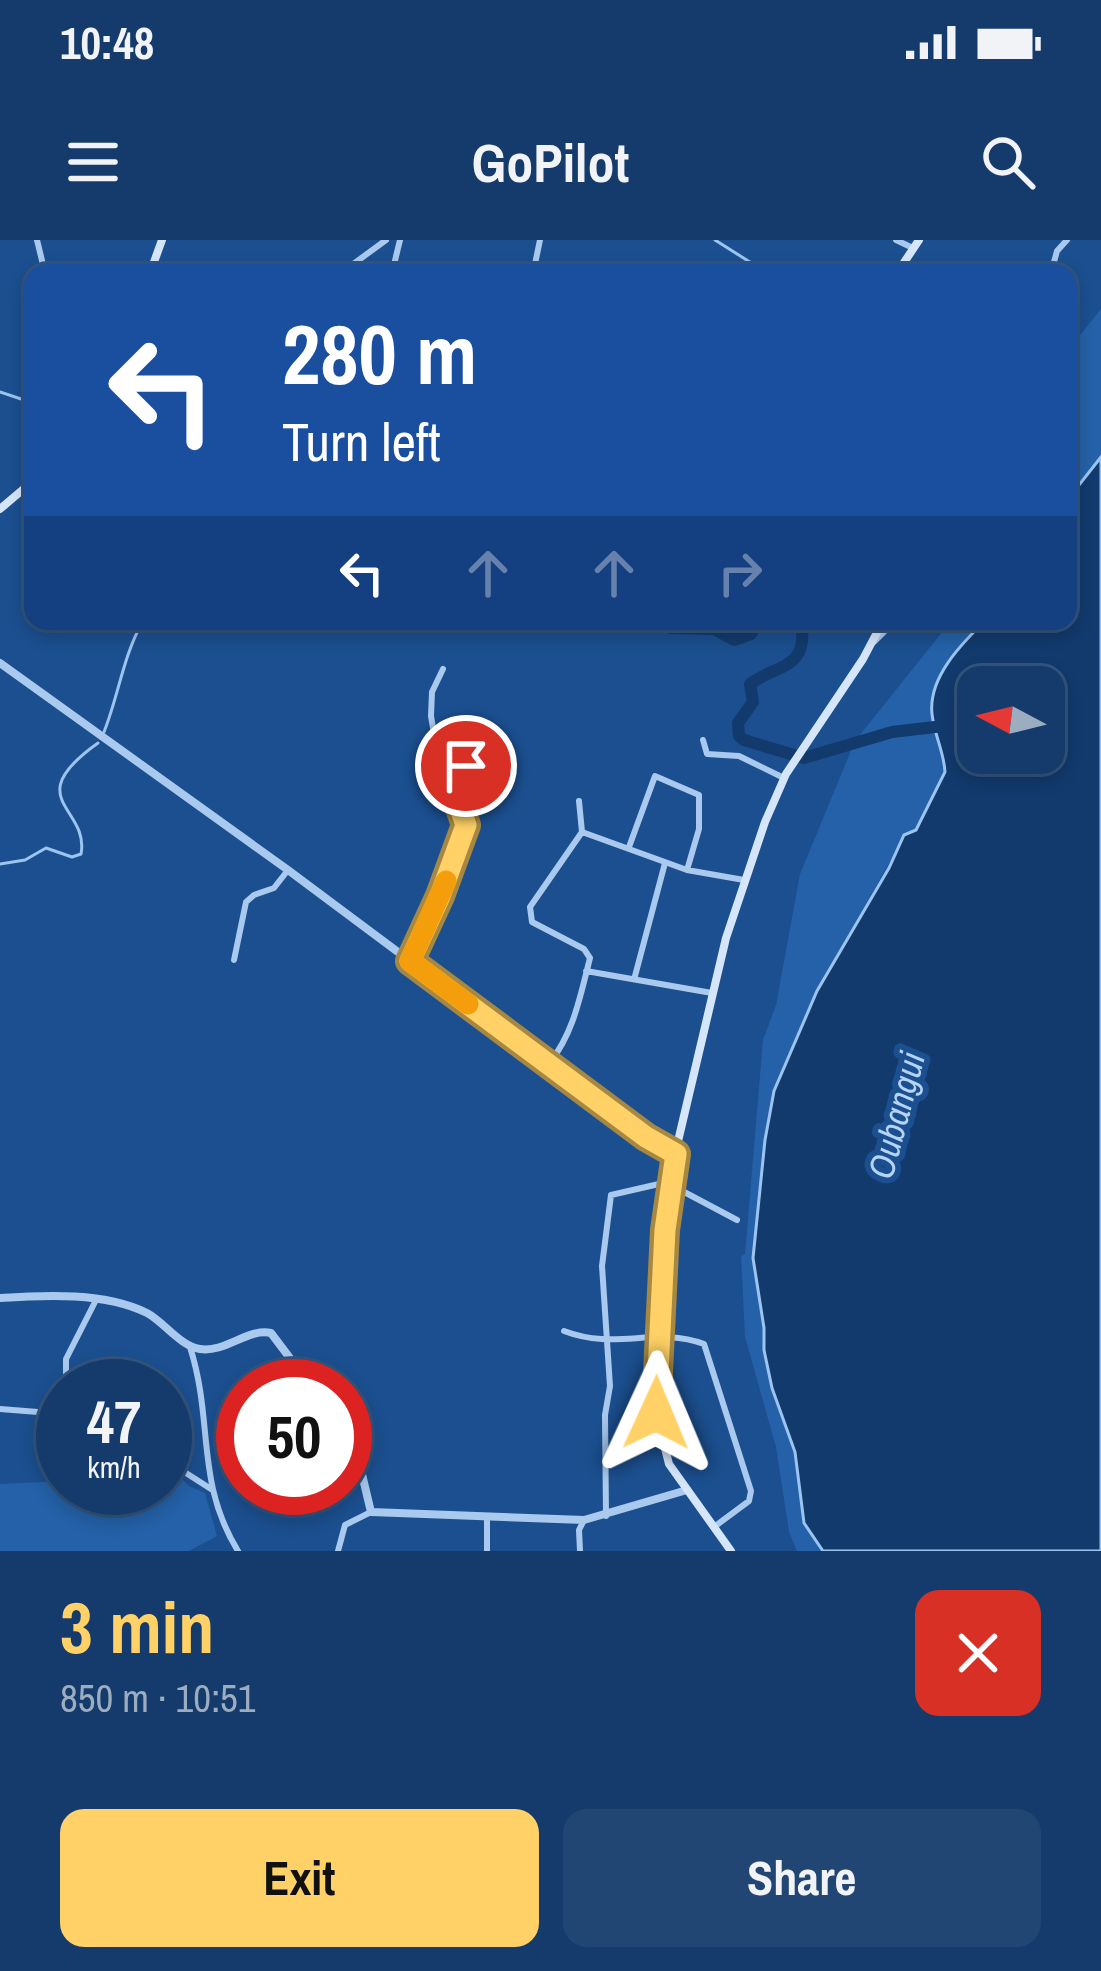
<!DOCTYPE html>
<meta charset="utf-8">
<style>
body{margin:0;font-family:"Archivo Narrow",sans-serif;background:#214673;color:#f1f3f6;height:100vh;display:flex;flex-direction:column;font-size:45px;white-space:nowrap}
*{box-sizing:border-box;margin:0}
p{font-size:39px;color:#9dadc1}
.icon{flex:none;width:66px;height:66px;fill:none;stroke:currentColor;stroke-width:2;stroke-linecap:round;stroke-linejoin:round}
.map{position:relative;height:1311px;overflow:hidden}
.side{display:flex;flex-direction:column;background:#143b6b;flex:1}
.side>*{flex:none}
.guide{position:absolute;left:24px;top:24px;width:1053px;height:366px;border-radius:24px;box-shadow:0 6px 18px #0003,0 0 0 3px #33557e;background:#1a4fa0;color:#fff;overflow:hidden}
.needle{width:78px;rotate:277deg}
.buttons{position:absolute;left:957px;top:426px;display:grid;gap:24px}
.buttons a{display:grid;place-items:center;width:108px;height:108px;border-radius:24px;background:#143b6b;box-shadow:0 6px 18px #0003,0 0 0 3px #33557e;font-size:60px}
.speed{position:absolute;left:36px;top:1119px;display:flex;gap:24px;font-size:60px;font-weight:700;text-align:center}
.speed>*{display:grid;place-content:center;width:156px;height:156px;border-radius:50%;background:#143b6b;box-shadow:0 6px 18px #0003,0 0 0 3px #33557e;line-height:1}
.speed small{font-size:30px;font-weight:400}
.speed .limit{border:18px solid #d22;background:#fff;color:#111}
.pin{position:absolute;display:grid;place-items:center;width:102px;height:102px;color:#fff;margin:-51px;border:6px solid #fff;border-radius:50%;box-shadow:0 3px 12px #0007}
.me{position:absolute;width:132px;margin:-66px;rotate:1deg;stroke-linejoin:round;filter:drop-shadow(0 0 9px #0008)}
.turn{display:flex;align-items:center;gap:42px;height:252px;padding:0 60px;font-size:54px}
.turn .icon{width:156px;height:156px;stroke-width:2.5}
.turn b{display:block;font-size:84px;line-height:102px}
.lanes{display:flex;align-items:center;height:114px;padding:0 60px;background:#0003;justify-content:center;gap:60px;direction:ltr}
.lanes .off{opacity:.35}
.round{display:grid;place-items:center;flex:none;width:126px;height:126px;border-radius:24px;background:#214673}
.overview{display:flex;align-items:center;justify-content:space-between;height:204px;padding:0 60px}
h1{font-size:72px;font-weight:800;line-height:90px;color:#ffd166}
.cta{display:flex;gap:24px;margin-top:auto;padding:24px 60px}
.cta a{flex:1;height:138px;border-radius:24px;background:#ffd166;color:#111;font-size:48px;font-weight:800;line-height:138px;text-align:center}
.cta a+a{background:#214673;color:#f1f3f6}
.status{display:flex;justify-content:space-between;align-items:center;height:84px;padding:0 60px;background:#143b6b;direction:ltr}
.status svg{height:33px;fill:currentColor}
header{display:flex;justify-content:space-between;align-items:center;height:156px;padding:0 60px;background:#143b6b;font-size:54px;font-weight:800}
.map>svg:first-child{display:block}
.green{fill:#2461a8}
.water{fill:#123a6d;stroke:#9cc4f0;stroke-width:3;fill-rule:evenodd}
.lines{fill:none;stroke-linecap:round;stroke-linejoin:round}
.stream{stroke:#9cc4f0;stroke-width:3}
.river{stroke:#123a6d;stroke-width:12}
.minor{stroke:#a9c9ee;stroke-width:6}
.tertiary{stroke:#a9c9ee;stroke-width:8}
.secondary{stroke:#d6e6fa;stroke-width:8}
.route-casing{stroke:#a68842;stroke-width:30}
.route{stroke:#ffd166;stroke-width:21}
.slow{stroke:#f59e0b;stroke-width:21}
.labels{text-anchor:middle;dominant-baseline:central;stroke-width:12;stroke-linejoin:round;paint-order:stroke}
.water-label{font-size:36px;font-style:italic;fill:#b5d3f5;stroke:#1b4f8f}
</style>
<div class="status"><b>10:48</b><svg viewBox="0 0 49 12"><path d="M0 12V9h3v3zM5 12V6h3v6zM10 12V3h3v9zM15 12V0h3v12zM26 1h20v11H26zM47 4h2v5h-2z"/></svg></div>
<header><svg class="icon" aria-label="menu" viewBox="0 0 24 24"><path d="M4 6h16M4 12h16M4 18h16"/></svg>GoPilot<svg class="icon" aria-label="search" viewBox="0 0 24 24"><circle cx="10" cy="10" r="6"/><path d="M15 15l6 6"/></svg></header>
<div class="map">
<svg width="1101" height="1311" viewBox="0 0 1101 1311">
<rect width="100%" height="100%" fill="#1b4f8f"/>
<path class="green" d="M1101,69V217L1068,259V110Z
M951,381H985C961,404 928,438 932,474C933,494 944,512 945,532L916,590L907,592L824,737L795,799L774,851L765,900L753,1018L764,1088V1110L772,1148L795,1213L804,1283L823,1311H797L789,1292L776,1207L745,1097L741,1016L745,1014L763,800L776,765L800,634L855,501Z
M165,1222L189,1246L205,1253L217,1296L189,1311H0V1244L63,1241V1248H165Z"/>
<path class="water" d="M1101,217V1311H823L804,1283L795,1212L772,1148L764,1110V1088L753,1018L765,900L774,851L817,751L889,628L904,595L916,590L945,532C944,512 934,494 932,474C928,438 961,404 985,381H1068V259ZM978,447H1044V513H978Z"/>
<g class="lines">
<path class="stream" d="M715,0L753,24L756,33
M0,152L33,163
M104,492C119,454 123,416 143,381
M0,624L25,620L46,608L72,617L81,614C90,567 18,560 98,503"/>
<path class="river" d="M662,381L671,388L714,389L734,400L751,394L758,381
M801,381C809,430 779,423 750,444L753,462L738,483L739,496L744,500L804,518L892,492L978,482"/>
<path class="minor" d="M37,0L45,33
M896,0L913,8
M341,33L386,0
M392,33L400,0
M526,33L535,24L540,0
M1051,33L1057,11L1067,0
M874,402L895,381
M703,500L707,514L739,516L784,538
M582,592L687,630L744,640
M629,607L655,536L699,555V589L687,630
M234,720L246,662L254,655L274,648L288,630
M410,721L440,656L466,585L455,554L466,526L464,518L433,488L431,476L432,452L443,429
M586,731L712,753
M635,736L665,623
M549,824C574,792 580,757 590,718L584,709L532,682L530,667L582,592L579,561
M671,945L737,980
M564,1091C616,1111 655,1086 704,1104L751,1251L749,1261L714,1287
M190,1107C214,1182 195,1241 238,1311
M66,1146V1119L96,1060
M0,1169L63,1174
M165,1210L186,1233L211,1249
M487,1276V1311
M606,1276L605,1175L610,1146L602,1026L611,955L672,941
M338,1311L345,1285L371,1272
M580,1311L579,1290L584,1280"/>
<path class="tertiary" d="M0,423L288,630L646,897L675,914
M0,1058C45,1055 105,1052 147,1073C164,1082 180,1106 200,1109C225,1113 248,1088 271,1093L311,1146
M345,1187L354,1201L371,1272L584,1280L687,1250"/>
<path class="secondary" d="M150,33L162,0
M897,33L919,0
M0,269L33,241
M731,1311L669,1224L656,1173L665,990L675,914L726,698L765,582L786,534L863,419L883,381"/>
</g>
<g class="lines">
<g class="route-casing">
<path id="route" d="M466,526L455,554L466,585L440,656L410,721L646,897L676,914L665,990L656,1173"/>
</g>
<use href="#route" class="route"/>
<path class="slow" d="M446,641L410,721L468,764"/>
</g>
<g class="labels">
<g class="water-label">
<text transform="translate(896 875) rotate(-75)">Oubangui</text>
</g>
</g>
</svg>
<div class="buttons">
<a><svg class="needle" viewBox="-14 -14 28 28"><path d="M0-13l5 13h-10z" fill="#e53935"/><path d="M0 13l5-13h-10z" fill="#9dadc1"/></svg></a>
</div>
<div class="speed"><div>47<small>km/h</small></div><div class="limit">50</div></div>
<div class="pin" style="left:466px;top:526px;background:#d93025"><svg class="icon" aria-label="arrive" viewBox="0 0 24 24"><path d="M6 21V4h12l-3 4 3 4H6"/></svg></div>
<svg class="me" style="left:656px;top:1173px" viewBox="-20 -20 40 40"><path d="M0-17L14 15 0 8-14 15z" fill="#ffd166" stroke="#fff" stroke-width="4"/></svg>
<div class="guide">
<div class="turn"><svg class="icon" aria-label="left" viewBox="0 0 24 24"><path d="M17 20v-9H6M10 6l-5 5 5 5"/></svg><div><b>280 m</b>Turn left</div></div>
<div class="lanes"><svg class="icon" aria-label="left" viewBox="0 0 24 24"><path d="M17 20v-9H6M10 6l-5 5 5 5"/></svg><svg class="icon off" aria-label="ahead" viewBox="0 0 24 24"><path d="M12 20V5M6 11l6-6 6 6"/></svg><svg class="icon off" aria-label="ahead" viewBox="0 0 24 24"><path d="M12 20V5M6 11l6-6 6 6"/></svg><svg class="icon off" aria-label="right" viewBox="0 0 24 24"><path d="M7 20v-9h11M14 6l5 5-5 5"/></svg></div>
</div>
</div>
<section class="side">
<div class="overview"><div><h1>3 min</h1><p>850 m · 10:51</p></div><a class="round" style="background:#d93025;color:#fff"><svg class="icon" aria-label="close" viewBox="0 0 24 24"><path d="M6 6l12 12M18 6L6 18"/></svg></a></div>
<div class="cta"><a>Exit</a><a>Share</a></div>
</section>
